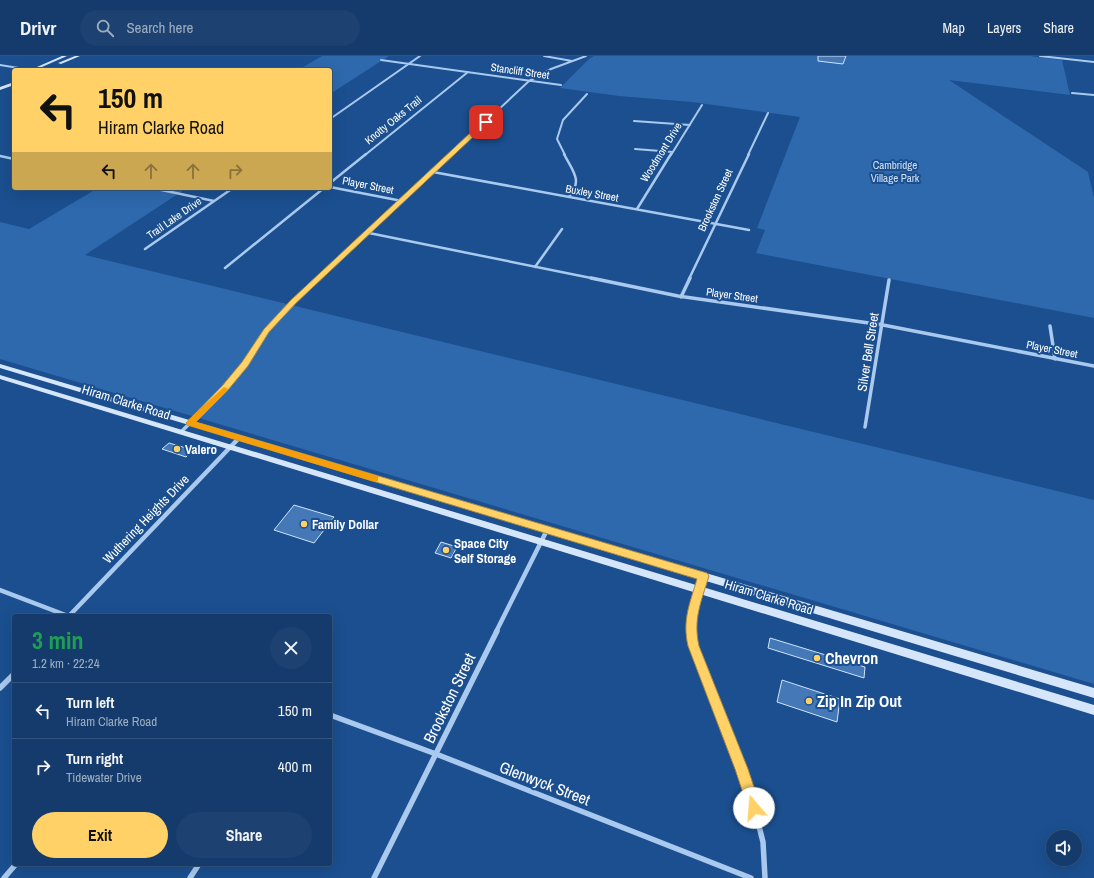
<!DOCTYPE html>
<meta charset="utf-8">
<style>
body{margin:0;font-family:"Archivo Narrow",sans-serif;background:#1d4271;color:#f1f3f6;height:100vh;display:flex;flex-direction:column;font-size:15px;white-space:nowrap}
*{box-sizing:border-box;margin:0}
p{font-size:13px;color:#9dadc1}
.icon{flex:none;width:22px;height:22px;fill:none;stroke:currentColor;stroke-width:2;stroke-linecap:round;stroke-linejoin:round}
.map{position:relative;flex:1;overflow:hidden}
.side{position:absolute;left:12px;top:558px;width:320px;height:252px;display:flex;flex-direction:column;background:#143b6b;border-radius:4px;box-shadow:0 4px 16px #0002,0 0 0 1px #33557e}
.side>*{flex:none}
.top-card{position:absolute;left:12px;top:12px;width:320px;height:122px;border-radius:4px;box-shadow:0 4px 16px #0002,0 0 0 1px #33557e;background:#ffd166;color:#111;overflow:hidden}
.fabs{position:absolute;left:1046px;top:774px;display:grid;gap:8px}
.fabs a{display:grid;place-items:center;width:36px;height:36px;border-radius:50%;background:#143b6b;box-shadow:0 4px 16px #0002,0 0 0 1px #33557e;font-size:20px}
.pin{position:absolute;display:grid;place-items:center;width:34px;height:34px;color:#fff;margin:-17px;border-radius:8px;box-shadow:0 2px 6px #0006}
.me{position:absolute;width:44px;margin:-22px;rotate:342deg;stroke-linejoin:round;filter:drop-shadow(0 0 3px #0008)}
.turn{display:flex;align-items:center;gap:14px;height:84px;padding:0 20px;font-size:18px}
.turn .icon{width:52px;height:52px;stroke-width:2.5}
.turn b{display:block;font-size:28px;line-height:34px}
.lanes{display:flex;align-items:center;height:38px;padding:0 20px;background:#0003;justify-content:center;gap:20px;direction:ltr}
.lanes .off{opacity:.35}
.round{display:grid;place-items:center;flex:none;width:42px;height:42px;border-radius:21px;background:#1d4271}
.summary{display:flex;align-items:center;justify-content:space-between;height:68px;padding:0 20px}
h1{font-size:24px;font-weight:700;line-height:30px;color:#1e9e55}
.cta{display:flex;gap:8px;margin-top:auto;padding:8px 20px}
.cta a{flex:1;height:46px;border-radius:24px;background:#ffd166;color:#111;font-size:16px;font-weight:700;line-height:46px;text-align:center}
.cta a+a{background:#1d4271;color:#f1f3f6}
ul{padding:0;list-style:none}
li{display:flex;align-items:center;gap:12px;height:56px;padding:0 20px;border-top:1px solid #33557e}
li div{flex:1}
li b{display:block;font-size:15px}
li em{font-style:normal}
header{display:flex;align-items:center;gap:24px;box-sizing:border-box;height:56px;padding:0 20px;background:#143b6b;border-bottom:1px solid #33557e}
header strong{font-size:19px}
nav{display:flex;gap:22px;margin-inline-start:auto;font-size:14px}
.search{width:280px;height:36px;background:#1d4271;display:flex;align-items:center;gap:10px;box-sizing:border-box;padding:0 14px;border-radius:22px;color:#9dadc1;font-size:15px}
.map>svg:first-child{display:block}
.green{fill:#2e69ad}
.building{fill:#4478b7;stroke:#cfe3fa}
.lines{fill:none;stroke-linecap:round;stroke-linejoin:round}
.street-far4{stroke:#a9c9ee;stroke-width:2}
.street-far3{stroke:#a9c9ee;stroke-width:2.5}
.street-far2{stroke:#a9c9ee;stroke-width:3.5}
.street-far1{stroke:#a9c9ee;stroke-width:4.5}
.street{stroke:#a9c9ee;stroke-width:5.5}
.secondary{fill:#d6e6fa;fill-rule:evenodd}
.route{fill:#ffd166;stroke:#a68842}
.slow{fill:#f59e0b}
.poi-dot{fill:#ffd166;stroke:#1b4f8f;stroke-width:1.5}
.labels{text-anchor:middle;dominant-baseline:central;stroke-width:4;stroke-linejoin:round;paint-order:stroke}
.far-street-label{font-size:11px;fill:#fff;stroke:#1b4f8f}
.far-park-label{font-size:11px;fill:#cfe3fa;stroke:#1b4f8f}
.street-label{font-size:13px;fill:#fff;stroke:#1b4f8f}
.poi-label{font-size:13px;font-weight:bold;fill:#fff;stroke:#1b4f8f;text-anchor:start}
.near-poi-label{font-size:16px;font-weight:bold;fill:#fff;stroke:#1b4f8f;text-anchor:start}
.near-street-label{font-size:16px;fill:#fff;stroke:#1b4f8f}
</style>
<header>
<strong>Drivr</strong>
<div class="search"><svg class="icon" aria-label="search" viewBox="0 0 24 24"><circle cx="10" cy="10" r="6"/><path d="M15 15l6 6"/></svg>Search here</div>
<nav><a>Map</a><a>Layers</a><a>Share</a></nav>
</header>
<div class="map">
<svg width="1094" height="822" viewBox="0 0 1094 822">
<rect width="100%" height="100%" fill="#1b4f8f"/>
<path class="green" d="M322,0H389L330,38V14H298Z
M594,0H1030L1062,4L1070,39L949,24L1088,116L1094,142V262L756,197L765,174L757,172L800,61L692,46L619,40L560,32L590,2Z
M98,132H187L85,199L1094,444V628L0,303V166L29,173Z"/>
<path class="building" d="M818,0H846L843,8L818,5Z
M169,387L193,394L186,401L162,393Z
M294,449L334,461L314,487L274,474Z
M441,486L457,491L451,502L435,497Z
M770,582L865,611L864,622L768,592Z
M782,624L840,643L837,666L777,646Z"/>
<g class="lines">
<path class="street-far4" d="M544,0L572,5
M1040,0L1094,6
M381,4L561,29
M0,9L31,14
M1072,37L1094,39
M330,63L420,0
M634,65L690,69
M635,93L673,96
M365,99L468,16
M450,99L529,25L551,13L586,0
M565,99L557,83L563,64L587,38
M671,99L702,49
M748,99L768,57"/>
<path class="street-far3" d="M564,98C573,116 583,124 569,141
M0,100L14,103
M433,116L749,174
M330,127L366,98
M330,131L402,145
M152,132L214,145
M637,153L671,98
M369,177L596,223
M145,193L233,132
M535,211L562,173
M225,212L324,132
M318,223L451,98
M689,223L749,98"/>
<path class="street-far2" d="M591,222L678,240L883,269L1094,310
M681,241L690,222
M1050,270L1055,303
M865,371L889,224
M181,376L225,332L245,308L266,275L319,222"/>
<path class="street-far1" d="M0,534L68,560
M69,560L239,382
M496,576L547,474
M692,576L694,555L703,520"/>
<path class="street" d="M692,575L693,590L754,750L763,786L765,822
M0,632L14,618
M330,659L436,698L751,822
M4,822L16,808
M190,822L199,808
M374,822L497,575"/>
<path class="secondary" d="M62,0H67L35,14H30Z
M75,0H80L61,8L58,7Z
M14,26V29L0,34V31Z
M0,308L1094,632V642L0,312Z
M0,319L1094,649V659L0,323Z"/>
</g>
<path class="route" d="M484,64L489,66L296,247L269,276L248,310L228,334L196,366L707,517L709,520C701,546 693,563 699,590L748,713L761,752L759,757L754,759L750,757L748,752L735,713L688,590C682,564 690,547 697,523L187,369L186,367L222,330L242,306L264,273L291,244Z"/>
<path class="slow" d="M224,331L228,333L227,335L196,366L378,420V425L375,426L187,369V365Z"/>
<g class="poi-dot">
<circle cx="177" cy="393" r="4"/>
<circle cx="304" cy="468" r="4"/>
<circle cx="446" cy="494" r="4"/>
<circle cx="817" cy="602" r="4"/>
<circle cx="809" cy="645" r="4"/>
</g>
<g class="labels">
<g class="far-street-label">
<text transform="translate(520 15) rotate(8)">Stancliff Street</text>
<text transform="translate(393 64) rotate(-39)">Knotty Oaks Trail</text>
<text transform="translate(661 96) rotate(-58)">Woodmont Drive</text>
<text transform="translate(368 129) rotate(11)">Player Street</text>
<text transform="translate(592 137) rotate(10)">Buxley Street</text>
<text transform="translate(715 144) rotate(-65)">Brookston Street</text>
<text transform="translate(174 162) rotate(-35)">Trail Lake Drive</text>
<text transform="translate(732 239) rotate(8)">Player Street</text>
<text transform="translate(1052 293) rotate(11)">Player Street</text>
</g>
<g class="far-park-label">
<text x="895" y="109">Cambridge<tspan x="895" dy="13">Village Park</tspan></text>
</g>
<g class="street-label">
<text transform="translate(868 296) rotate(-81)">Silver Bell Street</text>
<text transform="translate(126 346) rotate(17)">Hiram Clarke Road</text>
<text transform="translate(146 463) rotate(-46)">Wuthering Heights Drive</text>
<text transform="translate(769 541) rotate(17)">Hiram Clarke Road</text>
</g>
<g class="poi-label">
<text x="185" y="393">Valero</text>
<text x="312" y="468">Family Dollar</text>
<text x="454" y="487">Space City<tspan x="454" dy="15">Self Storage</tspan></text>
</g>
<g class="near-poi-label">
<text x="825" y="602">Chevron</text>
<text x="817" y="645">Zip In Zip Out</text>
</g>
<g class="near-street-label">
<text transform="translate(449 642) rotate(-64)">Brookston Street</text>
<text transform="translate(545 727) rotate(21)">Glenwyck Street</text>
</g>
</g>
</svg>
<div class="fabs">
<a><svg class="icon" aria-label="sound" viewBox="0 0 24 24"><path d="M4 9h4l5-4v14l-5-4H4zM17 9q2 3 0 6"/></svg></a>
</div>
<div class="pin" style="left:486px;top:66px;background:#d93025"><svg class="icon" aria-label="arrive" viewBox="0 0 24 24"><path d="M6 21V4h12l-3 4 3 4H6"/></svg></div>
<svg class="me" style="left:754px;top:752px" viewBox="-20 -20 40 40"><circle r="19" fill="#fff"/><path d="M0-13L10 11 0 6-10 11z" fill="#ffd166"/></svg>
<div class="top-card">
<div class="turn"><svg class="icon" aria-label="left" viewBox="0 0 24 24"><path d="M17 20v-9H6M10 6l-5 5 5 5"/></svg><div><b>150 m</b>Hiram Clarke Road</div></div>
<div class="lanes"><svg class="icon" aria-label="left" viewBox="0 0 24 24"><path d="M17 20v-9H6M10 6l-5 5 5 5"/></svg><svg class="icon off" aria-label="ahead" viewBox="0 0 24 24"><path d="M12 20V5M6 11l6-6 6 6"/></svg><svg class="icon off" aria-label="ahead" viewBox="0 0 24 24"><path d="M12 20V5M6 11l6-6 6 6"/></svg><svg class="icon off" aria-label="right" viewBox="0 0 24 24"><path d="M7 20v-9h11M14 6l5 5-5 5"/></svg></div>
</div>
<section class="side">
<div class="summary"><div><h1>3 min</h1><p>1.2 km · 22:24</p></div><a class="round"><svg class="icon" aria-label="close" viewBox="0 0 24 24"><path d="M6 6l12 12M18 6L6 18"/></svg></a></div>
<ul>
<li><svg class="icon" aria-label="left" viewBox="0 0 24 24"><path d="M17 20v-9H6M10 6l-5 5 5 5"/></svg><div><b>Turn left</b><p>Hiram Clarke Road</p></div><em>150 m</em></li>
<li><svg class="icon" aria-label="right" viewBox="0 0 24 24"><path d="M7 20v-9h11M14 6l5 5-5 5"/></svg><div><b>Turn right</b><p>Tidewater Drive</p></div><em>400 m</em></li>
</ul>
<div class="cta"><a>Exit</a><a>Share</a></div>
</section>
</div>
